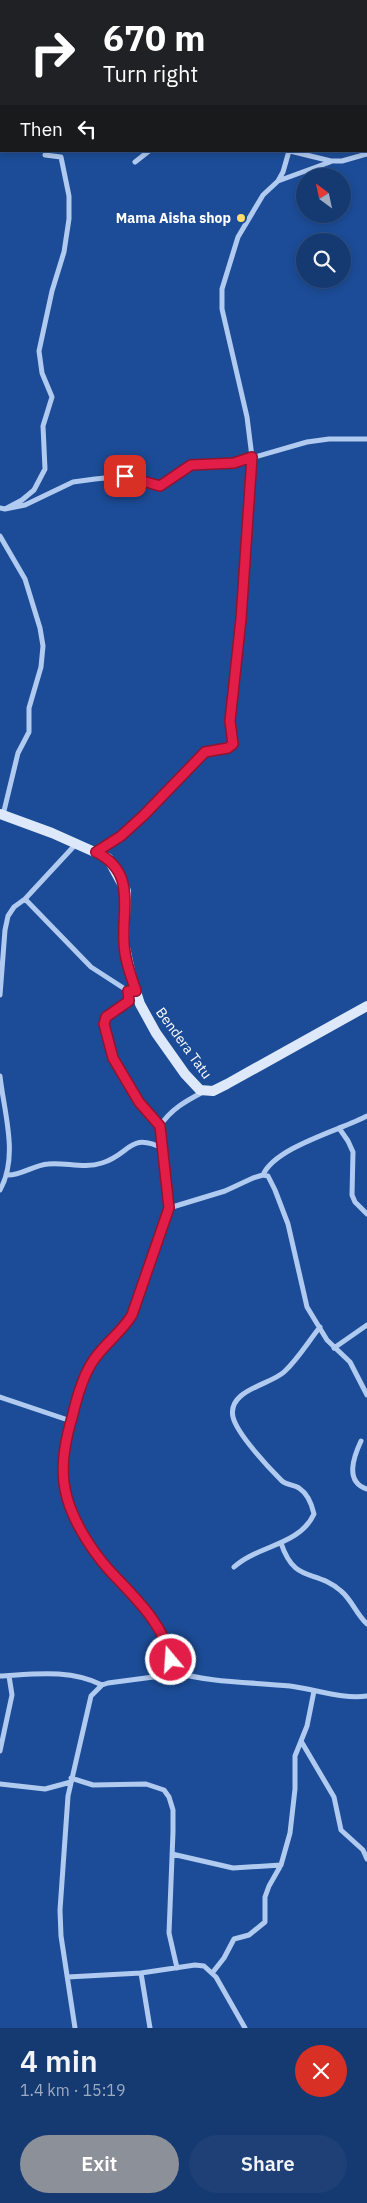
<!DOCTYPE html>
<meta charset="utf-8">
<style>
body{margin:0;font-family:"IBM Plex Sans",sans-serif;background:#1e4076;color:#f1f3f6;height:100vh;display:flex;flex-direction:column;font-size:19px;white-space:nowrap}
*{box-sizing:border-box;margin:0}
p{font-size:16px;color:#9dacc3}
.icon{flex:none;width:28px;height:28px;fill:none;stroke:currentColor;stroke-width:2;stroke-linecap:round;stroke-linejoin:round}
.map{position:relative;height:2028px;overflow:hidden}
.drawer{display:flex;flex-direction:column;background:#153971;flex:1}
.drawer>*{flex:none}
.guide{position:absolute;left:0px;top:0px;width:368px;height:152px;box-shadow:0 2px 8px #0003,0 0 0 1px #345384;background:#202124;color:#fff;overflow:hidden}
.needle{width:32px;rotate:327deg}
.tools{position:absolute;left:296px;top:168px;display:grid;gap:10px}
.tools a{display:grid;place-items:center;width:55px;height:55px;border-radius:50%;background:#153971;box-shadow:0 2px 8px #0003,0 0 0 1px #345384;font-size:25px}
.pin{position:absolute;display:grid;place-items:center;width:42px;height:42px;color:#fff;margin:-21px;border-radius:10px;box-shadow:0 2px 8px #0006}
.me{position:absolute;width:55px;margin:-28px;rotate:342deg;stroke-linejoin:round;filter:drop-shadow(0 0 4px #0008)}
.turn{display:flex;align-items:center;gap:18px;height:105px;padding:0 20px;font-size:22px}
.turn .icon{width:65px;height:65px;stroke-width:2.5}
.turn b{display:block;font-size:35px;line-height:42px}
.then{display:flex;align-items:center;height:48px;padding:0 20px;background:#0003;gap:10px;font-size:19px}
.round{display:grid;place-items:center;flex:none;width:52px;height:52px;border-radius:26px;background:#1e4076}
.summary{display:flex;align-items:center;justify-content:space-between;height:85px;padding:0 20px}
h1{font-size:30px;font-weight:600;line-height:38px}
.action{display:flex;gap:10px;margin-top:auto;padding:10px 20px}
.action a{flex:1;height:58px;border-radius:30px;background:#8c9099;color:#fff;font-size:20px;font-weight:600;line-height:58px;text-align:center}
.action a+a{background:#1e4076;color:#f1f3f6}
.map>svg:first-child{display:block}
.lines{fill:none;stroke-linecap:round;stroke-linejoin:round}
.minor{stroke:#b0caf0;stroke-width:5}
.secondary{stroke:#dde9fb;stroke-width:10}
.route-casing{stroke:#92132f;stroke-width:12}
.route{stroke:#e11d48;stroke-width:9}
.poi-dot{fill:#ffdc6e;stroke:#1c4c97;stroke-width:2}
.labels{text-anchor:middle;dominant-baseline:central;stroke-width:4.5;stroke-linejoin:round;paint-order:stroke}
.poi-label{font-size:14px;font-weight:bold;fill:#fff;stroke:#1c4c97;text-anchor:end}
.street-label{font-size:14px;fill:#fff;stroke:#1c4c97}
</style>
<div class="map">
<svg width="367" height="2028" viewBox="0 0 367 2028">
<rect width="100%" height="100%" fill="#1c4c97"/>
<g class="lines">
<path class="minor" d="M9,1V0
M249,1V0
M0,97L1,94
M290,151L331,161H342L367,154
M135,162L149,151
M278,181L330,162
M0,508L5,509L25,505L73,482L95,479L125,476L160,486L191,465L234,463L307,442L329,439H367
M5,509L22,500L34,490L45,469L43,426L52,397L42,373L39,351L52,291L64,252L69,219V196L61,157L45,155
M0,536L25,579L40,628L43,646L41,667L29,708V732L18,753L3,815
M96,852L121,836L144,815L205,752L227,748L233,744L230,721L241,619L252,457L247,417L222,309V289L238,237L263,195L278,181L283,172L289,151
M25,899L91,967L128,991H131
M128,991L130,997L129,1001C122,1005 111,1010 106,1017C91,1040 145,1108 160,1126
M0,995L5,930L8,916L14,907L25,899L76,844
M0,1076C4,1113 19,1156 0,1190
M339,1128L348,1141L353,1152L352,1195L355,1202L367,1214
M7,1175C20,1176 34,1165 48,1164C65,1162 84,1169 102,1163C131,1154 129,1131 164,1149
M263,1175C275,1147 341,1130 367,1116
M169,1208L225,1191L253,1178L263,1175L268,1176L275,1190L288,1224L307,1307L327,1340L350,1362L367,1395
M334,1348L367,1325
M0,1397L71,1421
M361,1441C354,1456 344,1482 367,1489
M281,1543C295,1585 315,1568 341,1591C352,1600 356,1614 367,1624
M234,1567C258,1545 299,1546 314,1514C312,1505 308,1494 299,1488C294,1485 287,1485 282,1481C269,1468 237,1434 233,1417C227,1390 270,1385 284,1372C298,1359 308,1342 320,1327
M171,1671C209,1683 251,1682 290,1686C314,1689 344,1700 367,1696
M0,1676C35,1674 70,1669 102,1685
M301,1741L334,1797L341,1830L363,1850L367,1859
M0,1751L12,1695L9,1676
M71,1778L93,1785L146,1784L164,1790L169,1797L173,1810V1832L169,1933L177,1968
M0,1784L45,1789L71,1782
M172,1854L233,1868L281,1865
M213,1972L224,1958L234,1939L249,1935L265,1922V1897L269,1886L281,1865L290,1833L295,1789V1756L307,1726L314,1691
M141,1973L150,2028
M68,1977L141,1973L195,1965L204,1966L216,1977L245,2028
M75,2028L61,1936L60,1910L68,1796L91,1696L102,1685L108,1683L161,1676L171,1671L169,1649L161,1632L147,1611L92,1547L79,1527L65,1489V1445L77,1396L92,1362L107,1344L123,1330L132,1315L169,1208L160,1126C171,1109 186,1101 203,1092"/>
<path class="secondary" d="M0,814L52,833L108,858L126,891L124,943L132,979L140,1004L156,1033L185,1074L200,1090L213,1091L227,1084L367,1006"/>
</g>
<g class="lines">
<g class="route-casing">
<path id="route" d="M125,476L160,486L191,465L234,463L252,457L241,619L230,721L233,744L228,748L205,752L144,815L121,836L96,852C136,872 122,906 124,942C124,958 131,976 136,991H128L129,1001L106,1017L104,1024L113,1058L139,1102L160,1126L169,1208L132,1315C121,1333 104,1344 93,1361C83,1376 77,1397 73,1414C66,1438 60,1464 65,1489C70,1517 91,1550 110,1571C135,1598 164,1624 171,1660"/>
</g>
<use href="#route" class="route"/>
</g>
<circle class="poi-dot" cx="241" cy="218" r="5"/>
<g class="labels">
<g class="poi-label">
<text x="231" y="218">Mama Aisha shop</text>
</g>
<g class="street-label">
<text transform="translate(184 1043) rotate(54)">Bendera Tatu</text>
</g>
</g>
</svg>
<div class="tools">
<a><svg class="needle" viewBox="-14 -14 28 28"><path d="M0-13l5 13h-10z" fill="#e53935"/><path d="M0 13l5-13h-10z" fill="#9dacc3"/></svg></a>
<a><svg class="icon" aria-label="search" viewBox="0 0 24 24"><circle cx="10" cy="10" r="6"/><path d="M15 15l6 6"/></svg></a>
</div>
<div class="pin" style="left:125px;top:476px;background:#d93025"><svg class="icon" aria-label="arrive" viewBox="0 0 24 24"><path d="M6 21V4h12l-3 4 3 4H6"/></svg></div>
<svg class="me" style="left:171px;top:1660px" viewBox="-20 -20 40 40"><circle r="17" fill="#e11d48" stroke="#fff" stroke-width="3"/><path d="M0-11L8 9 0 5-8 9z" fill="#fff"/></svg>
<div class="guide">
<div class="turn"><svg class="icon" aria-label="right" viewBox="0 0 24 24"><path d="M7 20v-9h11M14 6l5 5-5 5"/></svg><div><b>670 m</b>Turn right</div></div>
<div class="then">Then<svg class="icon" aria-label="left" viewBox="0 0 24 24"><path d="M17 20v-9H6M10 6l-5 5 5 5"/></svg></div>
</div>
</div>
<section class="drawer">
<div class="summary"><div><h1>4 min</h1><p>1.4 km · 15:19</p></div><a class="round" style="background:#d93025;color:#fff"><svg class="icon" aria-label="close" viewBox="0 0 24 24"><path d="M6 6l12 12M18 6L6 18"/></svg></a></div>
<div class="action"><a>Exit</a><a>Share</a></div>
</section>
